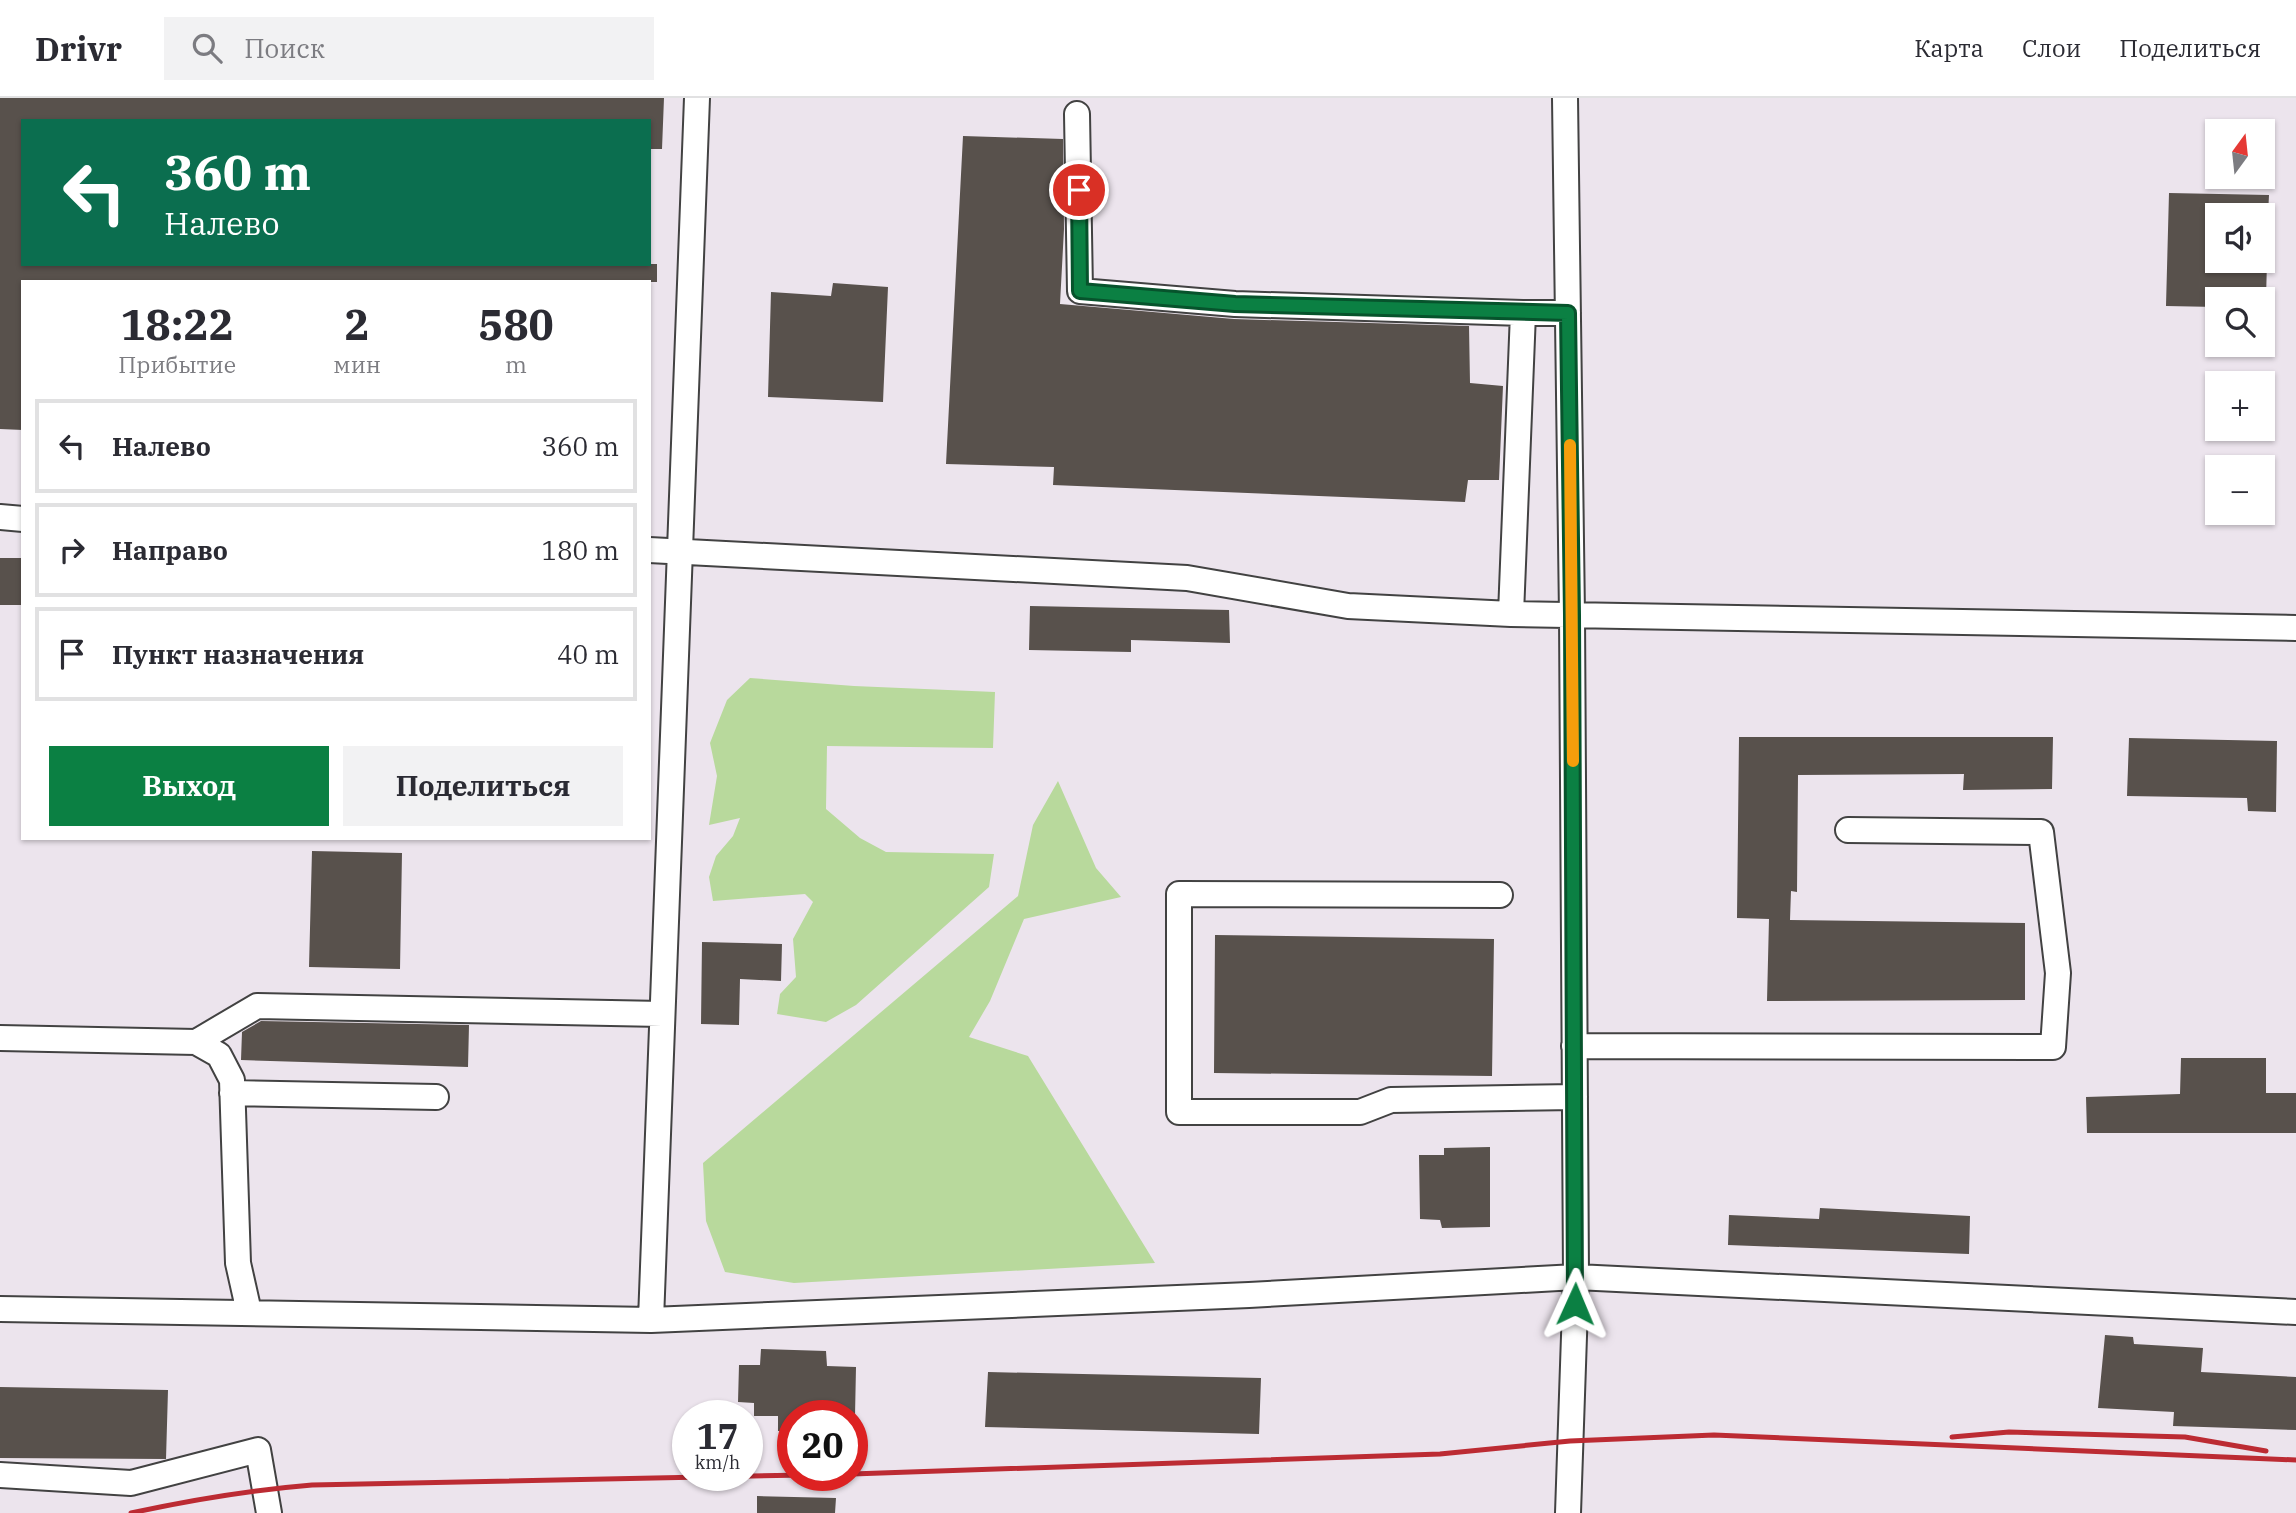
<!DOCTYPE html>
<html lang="ru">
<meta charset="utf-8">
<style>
body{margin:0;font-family:"IBM Plex Serif",serif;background:#f2f2f3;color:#2b2b33;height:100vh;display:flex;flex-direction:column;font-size:26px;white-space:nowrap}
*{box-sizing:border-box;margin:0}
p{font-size:23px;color:#7c7c81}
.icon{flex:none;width:38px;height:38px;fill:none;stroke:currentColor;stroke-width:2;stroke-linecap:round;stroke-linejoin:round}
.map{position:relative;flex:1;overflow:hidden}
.panel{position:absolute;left:21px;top:182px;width:630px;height:560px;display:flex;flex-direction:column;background:#fff;border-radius:0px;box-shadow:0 2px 5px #0004}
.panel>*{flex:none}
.hud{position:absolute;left:21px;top:21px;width:630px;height:147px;border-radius:0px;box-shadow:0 2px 5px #0004;background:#0b6e4f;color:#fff;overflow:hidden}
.needle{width:46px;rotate:15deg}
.buttons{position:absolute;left:2205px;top:21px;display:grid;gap:14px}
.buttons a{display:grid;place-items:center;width:70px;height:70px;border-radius:0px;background:#fff;box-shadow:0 2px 5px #0004;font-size:35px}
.speed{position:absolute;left:672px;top:1302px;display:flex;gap:14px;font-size:35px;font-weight:700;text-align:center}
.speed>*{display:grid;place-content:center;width:91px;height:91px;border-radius:50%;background:#fff;box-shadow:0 2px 5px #0004;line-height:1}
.speed small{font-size:18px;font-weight:400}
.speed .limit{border:10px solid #d22;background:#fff;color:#111}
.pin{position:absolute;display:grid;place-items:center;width:60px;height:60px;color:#fff;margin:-30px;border:4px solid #fff;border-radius:50%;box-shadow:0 2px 7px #0007}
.me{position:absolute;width:77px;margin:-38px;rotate:1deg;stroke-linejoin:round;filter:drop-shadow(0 0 5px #0008)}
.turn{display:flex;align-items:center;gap:24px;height:147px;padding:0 28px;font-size:32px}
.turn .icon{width:91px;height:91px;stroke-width:2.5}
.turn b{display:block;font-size:49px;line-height:60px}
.eta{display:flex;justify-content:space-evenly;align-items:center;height:119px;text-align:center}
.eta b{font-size:42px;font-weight:800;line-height:49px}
.cta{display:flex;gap:14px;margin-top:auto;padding:14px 28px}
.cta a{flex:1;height:80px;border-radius:0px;background:#0b8043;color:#fff;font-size:28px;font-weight:800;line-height:80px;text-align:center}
.cta a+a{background:#f2f2f3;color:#2b2b33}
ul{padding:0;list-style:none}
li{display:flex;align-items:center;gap:21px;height:94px;margin:0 14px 10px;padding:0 14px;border:4px solid #e1e1e2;border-radius:0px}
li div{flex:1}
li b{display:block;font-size:26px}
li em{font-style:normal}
header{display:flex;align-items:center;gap:42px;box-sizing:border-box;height:98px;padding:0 35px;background:#fff;border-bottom:2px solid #e1e1e2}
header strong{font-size:33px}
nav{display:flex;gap:38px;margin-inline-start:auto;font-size:24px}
.search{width:490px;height:63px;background:#f2f2f3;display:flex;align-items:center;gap:18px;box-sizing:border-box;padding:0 24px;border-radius:0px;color:#7c7c81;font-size:26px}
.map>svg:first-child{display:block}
.industrial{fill:#ece4ed;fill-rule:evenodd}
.forest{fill:#b8d99c}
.building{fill:#58514c}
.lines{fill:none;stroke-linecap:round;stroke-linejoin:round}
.minor-casing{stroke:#424242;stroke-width:28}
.minor{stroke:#fff;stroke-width:24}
.rail{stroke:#bc2b33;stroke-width:5}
.route-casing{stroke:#07532c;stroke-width:18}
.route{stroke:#0b8043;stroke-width:12}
.slow{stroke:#f59e0b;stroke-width:12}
</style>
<header>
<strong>Drivr</strong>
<div class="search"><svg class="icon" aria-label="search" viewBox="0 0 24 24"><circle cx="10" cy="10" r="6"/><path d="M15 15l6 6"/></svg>Поиск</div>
<nav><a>Карта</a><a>Слои</a><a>Поделиться</a></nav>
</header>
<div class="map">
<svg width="2296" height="1415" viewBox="0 0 2296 1415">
<rect width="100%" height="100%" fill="#fffcf2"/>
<path class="industrial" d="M0,0H2296V1415H0ZM23,23H649V166H23ZM2217,33H2263V79H2217ZM2217,117H2263V163H2217ZM23,184H649V740H23ZM2217,201H2263V247H2217ZM2217,285H2263V331H2217ZM2217,369H2263V415H2217ZM688,1318H747V1377H688ZM793,1318H852V1377H793Z"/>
<path class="forest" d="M750,580L854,588L995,594L993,650L827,648L826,711L860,740L886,754L994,756L989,789L856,907L826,924L777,916L780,896L796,879L793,841L813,804L805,796L713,803L709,779L716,758L733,738L740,720L709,727L717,678L710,645L727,602Z
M1058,683L1096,770L1121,799L1024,821L990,903L969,939L1028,958L1155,1165L794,1185L725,1174L706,1123L703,1065L1018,798L1033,727Z"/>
<path class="building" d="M0,0H664L662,51H649V23H23V166H657V184H23V332L0,331Z
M963,38L1063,41L1064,131L1060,206L1234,221L1469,228L1470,285L1503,288L1499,382H1468L1465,404L1053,387L1054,369L946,366Z
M2169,95L2269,97L2268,117H2217V163H2267L2266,201H2217V209L2166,208Z
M833,185L888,189L883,304L768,299L771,194L831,198Z
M0,460H23V507H0Z
M1030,508L1229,512L1230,545L1131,542V554L1029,552Z
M1739,639H2053L2052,691L1963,692L1964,676L1798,677L1797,794L1791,793L1790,822L2025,825V902L1767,903L1769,821L1737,820Z
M2129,640L2277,643L2276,714L2248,713L2247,700L2127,698Z
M312,753L402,755L400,871L309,869Z
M1215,837L1494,841L1492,978L1214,975Z
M702,844L782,846L781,883L740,881L739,927L701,926Z
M261,923L469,927L468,969L241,962L242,934Z
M2181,960H2266V995H2296V1035H2087L2086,999L2180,996Z
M1490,1049V1129L1442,1130L1440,1122L1420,1121L1419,1057H1444V1050Z
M1820,1110L1970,1118L1969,1156L1728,1147L1729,1117L1819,1121Z
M2105,1237L2133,1239L2134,1246L2203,1250L2201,1274L2296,1279V1332L2173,1328L2174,1314L2098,1310Z
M761,1251L826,1253L827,1268L856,1269L855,1318H793V1333H778V1318H754V1305L738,1304L739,1267H760Z
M988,1274L1261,1280L1259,1336L985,1329Z
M0,1289L168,1292L166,1361L0,1360Z
M757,1398L836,1400L835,1415H757Z"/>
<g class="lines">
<g class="minor-casing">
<path id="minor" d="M1565,0L1572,517L1576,1179L1568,1415
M1077,16L1080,193L1235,206L1523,215
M0,419L23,421
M649,452L1187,480L1348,508L1511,516L2296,530
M1511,516L1523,215H1568
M1500,797L1179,796V1014H1360L1391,1002L1575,999
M0,940L196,944L257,908L662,916
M196,944L219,957L232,982L238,1165L249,1214
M1574,948L2053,949L2058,875L2041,734L1848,732
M232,995L436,999
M0,1211L651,1222L1249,1197L1576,1179L2296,1214
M651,1222L697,0
M0,1377L131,1385L258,1352L269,1415"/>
</g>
<use href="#minor" class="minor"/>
<path class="rail" d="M1952,1339L2009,1334L2185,1339L2266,1353
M852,1376L1440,1356L1570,1343L1714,1337L2296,1362
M131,1415C191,1402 251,1392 312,1387L805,1377"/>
</g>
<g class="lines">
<g class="route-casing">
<path id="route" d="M1079,92L1080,193L1235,206L1568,215L1572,517L1575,1206"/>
</g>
<use href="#route" class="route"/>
<path class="slow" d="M1570,347L1573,663"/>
</g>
</svg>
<div class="buttons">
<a><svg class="needle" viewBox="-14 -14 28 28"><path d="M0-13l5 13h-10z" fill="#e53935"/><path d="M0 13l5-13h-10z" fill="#7c7c81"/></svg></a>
<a><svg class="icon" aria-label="sound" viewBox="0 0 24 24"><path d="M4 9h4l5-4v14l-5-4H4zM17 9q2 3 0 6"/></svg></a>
<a><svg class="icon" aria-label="search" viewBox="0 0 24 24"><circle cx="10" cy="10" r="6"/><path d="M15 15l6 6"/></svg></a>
<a>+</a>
<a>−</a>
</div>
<div class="speed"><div>17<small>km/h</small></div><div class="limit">20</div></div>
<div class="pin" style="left:1079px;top:92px;background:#d93025"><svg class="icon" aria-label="arrive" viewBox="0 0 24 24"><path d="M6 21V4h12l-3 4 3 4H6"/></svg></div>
<svg class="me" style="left:1575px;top:1206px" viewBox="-20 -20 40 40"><path d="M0-17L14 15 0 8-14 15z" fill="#0b8043" stroke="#fff" stroke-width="4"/></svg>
<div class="hud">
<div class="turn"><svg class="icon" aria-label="left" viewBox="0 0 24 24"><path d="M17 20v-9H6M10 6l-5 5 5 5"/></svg><div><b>360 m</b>Налево</div></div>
</div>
<section class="panel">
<div class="eta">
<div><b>18:22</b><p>Прибытие</p></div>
<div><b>2</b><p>мин</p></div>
<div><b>580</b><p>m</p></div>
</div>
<ul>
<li><svg class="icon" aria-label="left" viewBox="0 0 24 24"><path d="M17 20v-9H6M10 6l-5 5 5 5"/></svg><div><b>Налево</b></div><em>360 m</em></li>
<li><svg class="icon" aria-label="right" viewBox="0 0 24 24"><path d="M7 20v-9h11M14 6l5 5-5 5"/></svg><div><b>Направо</b></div><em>180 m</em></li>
<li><svg class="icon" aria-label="arrive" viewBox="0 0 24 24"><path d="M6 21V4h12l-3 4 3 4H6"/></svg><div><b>Пункт назначения</b></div><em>40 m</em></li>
</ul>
<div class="cta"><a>Выход</a><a>Поделиться</a></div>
</section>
</div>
